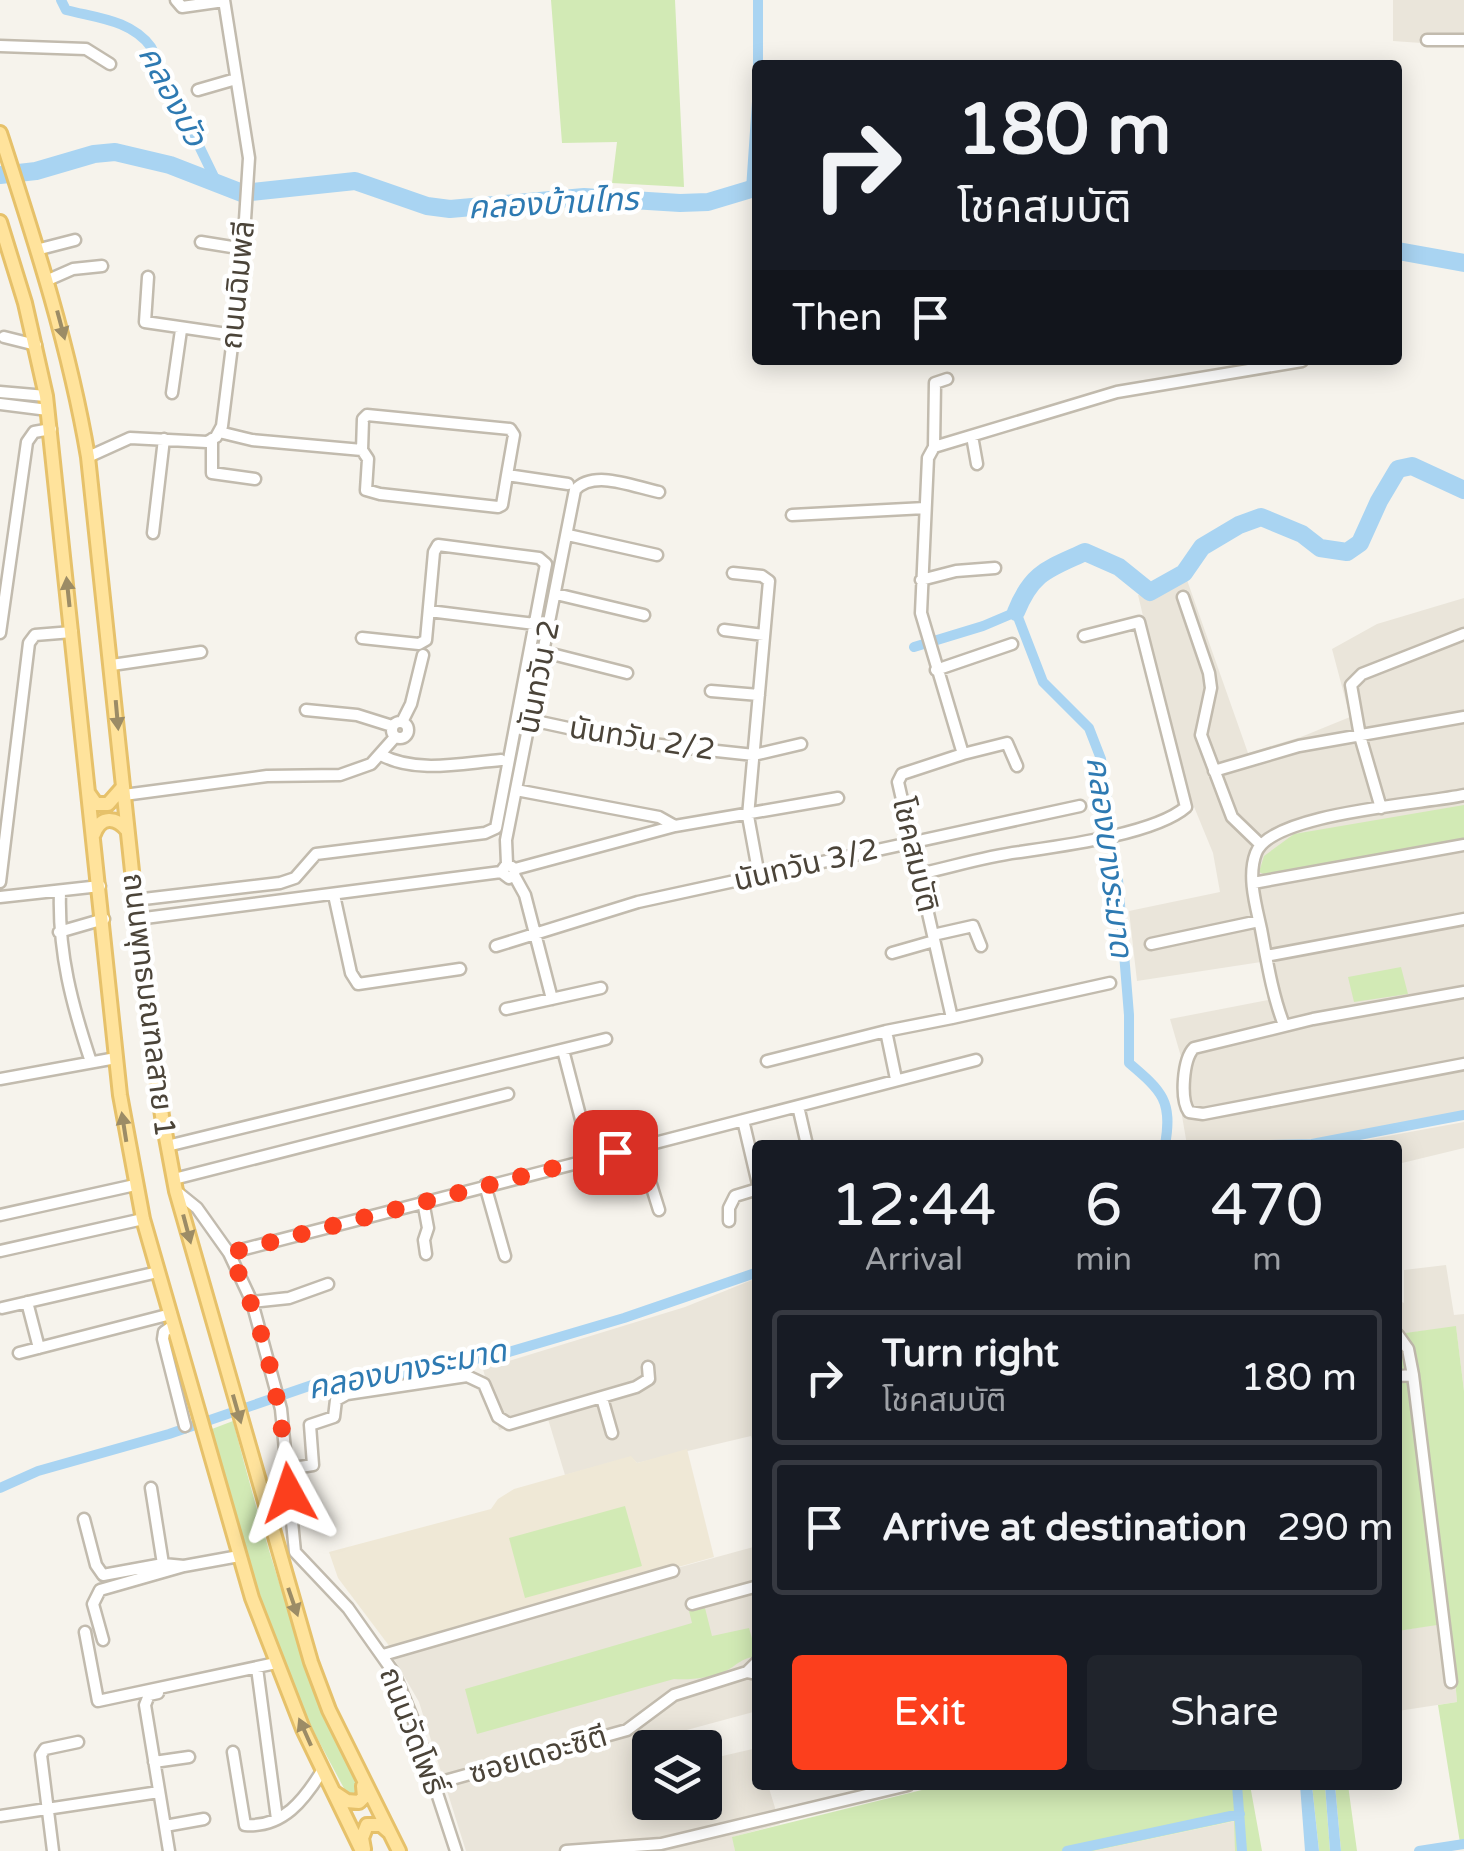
<!DOCTYPE html>
<meta charset="utf-8">
<style>
body{margin:0;font-family:"Varela Round","Noto Sans Thai",sans-serif;background:#20242c;color:#f1f3f6;height:100vh;display:flex;flex-direction:column;font-size:38px;white-space:nowrap}
*{box-sizing:border-box;margin:0}
p{font-size:32px;color:#9ea1a6}
.icon{flex:none;width:55px;height:55px;fill:none;stroke:currentColor;stroke-width:2;stroke-linecap:round;stroke-linejoin:round}
.map{position:relative;flex:1;overflow:hidden}
.panel{position:absolute;left:752px;top:1140px;width:650px;height:650px;display:flex;flex-direction:column;background:#171b24;border-radius:10px;box-shadow:0 5px 25px #0003}
.panel>*{flex:none}
.hud{position:absolute;left:752px;top:60px;width:650px;height:305px;border-radius:10px;box-shadow:0 5px 25px #0003;background:#171b24;color:#f1f3f6;overflow:hidden}
.buttons{position:absolute;left:632px;top:1730px;display:grid;gap:20px}
.buttons a{display:grid;place-items:center;width:90px;height:90px;border-radius:10px;background:#171b24;box-shadow:0 5px 25px #0003;font-size:50px}
.pin{position:absolute;display:grid;place-items:center;width:85px;height:85px;color:#fff;margin:-42px;border-radius:20px;box-shadow:0 5px 15px #0006}
.me{position:absolute;width:110px;margin:-55px;rotate:355deg;stroke-linejoin:round;filter:drop-shadow(0 0 8px #0008)}
.turn{display:flex;align-items:center;gap:35px;height:210px;padding:0 40px;font-size:45px}
.turn .icon{width:130px;height:130px;stroke-width:2.5}
.turn b{display:block;font-size:70px;line-height:85px}
.then{display:flex;align-items:center;height:95px;padding:0 40px;background:#0003;gap:20px;font-size:38px}
.eta{display:flex;justify-content:space-evenly;align-items:center;height:170px;text-align:center}
.eta b{font-size:60px;font-weight:600;line-height:70px}
.primary-button{display:flex;gap:20px;margin-top:auto;padding:20px 40px}
.primary-button a{flex:1;height:115px;border-radius:10px;background:#fc3f1d;color:#fff;font-size:40px;font-weight:600;line-height:115px;text-align:center}
.primary-button a+a{background:#20242c;color:#f1f3f6}
ul{padding:0;list-style:none}
li{display:flex;align-items:center;gap:30px;height:135px;margin:0 20px 15px;padding:0 20px;border:5px solid #363941;border-radius:10px}
li div{flex:1}
li b{display:block;font-size:38px}
li em{font-style:normal}
.map>svg:first-child{display:block}
.residential{fill:#eae5da}
.education{fill:#efe8d6}
.green{fill:#d2eab5}
.water{fill:#a9d4f2}
.lines{fill:none;stroke-linecap:round;stroke-linejoin:round}
.canal{stroke:#a9d4f2;stroke-width:10}
.river{stroke:#a9d4f2;stroke-width:18}
.minor-casing{stroke:#c2bbae;stroke-width:15}
.major-casing{stroke:#e6c16a;stroke-width:18}
.minor{stroke:#fff;stroke-width:10}
.major{stroke:#ffe39c;stroke-width:12}
.oneway{fill:#9c8c66}
.route{stroke:#fc3f1d;stroke-width:18;stroke-dasharray:0 32.4}
.labels{text-anchor:middle;dominant-baseline:central;stroke-width:9;stroke-linejoin:round;paint-order:stroke}
.street-label{font-size:30px;fill:#4b4439;stroke:#fff}
.water-label{font-size:32px;font-style:italic;fill:#2e7ab2;stroke:#fff}
</style>
<div class="map">
<svg width="1464" height="1851" viewBox="0 0 1464 1851">
<rect width="100%" height="100%" fill="#f6f3ec"/>
<path class="residential" d="M1393,0H1464V46L1393,41Z
M1187,580L1248,753L1301,737L1350,717L1332,649L1377,624L1464,598V1114L1327,1138L1263,1141L1248,1145H1187L1182,1116L1184,1067L1170,1019L1268,1000L1261,962L1137,981L1129,911L1220,892L1213,853L1181,775L1138,595Z
M1464,1122V1148L1398,1164V1145H1339Z
M1446,1265L1454,1315L1464,1314V1391L1456,1327L1398,1334V1300L1404,1303V1270Z
M757,1278V1456L751,1436L637,1463L631,1457L565,1475L548,1419L499,1430L483,1369L685,1307Z
M757,1546V1711L635,1744L640,1774L650,1772V1802H705V1760L757,1748L758,1785H768L780,1824L733,1837L735,1851H466L419,1702L393,1657L524,1610Z
M1450,1622L1457,1702L1398,1711V1631Z
M1235,1821V1851H1093Z"/>
<path class="education" d="M687,1449L714,1557L524,1610L393,1651L338,1578L329,1552L491,1509L498,1499L514,1489L631,1456L637,1463Z"/>
<path class="green" d="M551,0H675L684,187L612,183L617,142L562,143Z
M1464,805V842L1270,877L1259,872L1264,856L1294,834Z
M1401,967L1408,994L1354,1002L1348,977Z
M1456,1326L1464,1391V1849H1461L1438,1705L1457,1702L1450,1623L1398,1631V1384L1408,1382L1409,1373H1398V1334Z
M233,1421C266,1547 302,1670 360,1787L361,1793L355,1798L347,1794L308,1721L266,1618L212,1429Z
M625,1506L642,1566L525,1598L509,1538Z
M705,1608L712,1636L749,1628L757,1656C740,1659 740,1663 726,1671C712,1678 690,1680 674,1679L477,1734L465,1689L692,1623L689,1611Z
M942,1785H1250L1262,1851H1235L1234,1821L1093,1851H735L732,1837Z
M1312,1785H1325L1330,1851H1319Z
M1335,1785H1348L1357,1851H1341Z"/>
<path class="water" d="M1300,1785H1312L1319,1851H1305Z
M1325,1785H1335L1341,1851H1330Z"/>
<g class="lines">
<path class="canal" d="M61,0L66,10C97,18 131,20 151,47L217,183
M758,65V0
M751,189L758,87
M914,647L983,626L1016,612L1043,682L1089,728L1101,759L1118,880L1129,1015V1063C1162,1091 1173,1101 1165,1145
M1269,1145L1312,1144L1464,1115
M0,1488L38,1471L169,1434L312,1385L409,1373L509,1352L624,1318L758,1272
M1237,1785L1242,1851
M1067,1851L1240,1814
M1419,1851L1464,1844"/>
<path class="river" d="M0,175L36,171L94,154L115,152L170,165L242,193L355,181L427,206L450,209L584,197L680,203L708,202L758,187
M1398,251L1464,263
M1016,612C1032,572 1048,569 1085,552L1119,567L1150,592L1184,573L1202,547L1239,525L1261,517L1302,534L1320,548L1347,552L1360,543L1379,501L1398,469L1412,466L1464,490"/>
<g class="minor-casing">
<path id="minor" d="M176,0L182,7L224,1
M1427,40H1464
M0,46L86,49L110,64
M198,90L236,79
M201,242L244,249
M40,249L75,240
M148,277L145,322L234,335
M48,280L73,269L102,266
M4,337L36,345
M0,392L46,396
M172,393L181,330
M0,404L48,410
M219,432L252,440L362,450L368,459L366,490L380,494L498,507L502,505L507,475L568,484
M972,436L977,464
M212,439V473L255,479
M934,447L1117,392L1302,361
M362,450L363,419L367,415L510,429L514,435L507,475
M88,457L130,438L207,442L216,437L222,426L242,266L249,158L224,0
M792,515L925,508
M153,533L164,439
M568,535L657,555
M733,573L762,576L769,581L748,816L759,876
M921,580L956,571L995,568
M556,594L644,615
M1183,597L1209,673L1211,688L1201,735L1232,817L1261,845
M429,611L535,624
M724,630L764,635
M0,633L27,442L34,432L51,429
M544,652L627,673
M112,665L201,652
M936,670L1012,644
M711,691L759,695
M306,710L357,715L392,726
M531,720L633,742L754,755L801,744
M392 730a8 8 0 1 1 16 0a8 8 0 1 1-16 0Z
M402,722L411,704L423,655
M963,754L1007,743L1017,766
M381,755C417,774 462,763 501,760
M1214,771L1299,746L1464,717
M516,790L659,817L675,826
M124,795L267,776L340,775L371,764L395,737
M1381,808L1360,736L1351,685L1362,674L1464,634
M507,864L506,840L575,490C594,469 634,487 659,492
M515,869L675,826L838,798
M919,874C952,867 986,856 1020,852C1061,846 1155,834 1186,807L1139,622L1084,636
M514,875L525,895L552,999
M0,882L29,643L35,635L72,632
M1253,883L1464,845
M60,892C58,953 72,1005 91,1062
M334,895L351,973L358,984L460,969
M0,897L100,886
M135,900L280,883L295,878L316,854L485,833L496,828L546,564L539,558L438,545L434,552L426,640L419,644L362,638
M137,919L501,872L509,878L514,875L515,869L507,864L501,872
M59,932L104,919
M933,935L973,926L981,946
M1151,944L1259,921
M496,946L638,902L1080,806
M892,953L934,941
M1266,956L1464,919
M1464,992L1313,1019L1194,1048C1183,1059 1180,1099 1189,1112L1203,1114L1464,1064
M506,1009L601,988
M952,1018L1110,983
M1284,1025C1272,994 1267,961 1261,929C1256,906 1247,876 1256,853C1271,813 1422,804 1464,795
M563,1050L591,1158
M767,1061L886,1031
M0,1079L116,1058
M896,1079L886,1031L952,1018L898,782L902,774L963,754L921,613L928,458L934,447L935,383L947,379
M798,1106L807,1145
M743,1120L758,1184
M167,1146L606,1039
M639,1146L659,1210
M174,1179L508,1094
M485,1185L505,1256
M176,1191L197,1208L229,1253L252,1302L281,1409L295,1552L348,1608L394,1673L412,1717L456,1851
M423,1201L428,1228L424,1240L426,1254
M0,1215L135,1185
M729,1221V1208L735,1196L758,1189
M0,1251L143,1219
M229,1253L976,1060
M27,1302L39,1348
M252,1302L289,1298L328,1284
M2,1308L158,1272
M174,1325L164,1332L163,1339L185,1426
M1398,1335L1408,1349L1413,1375
M19,1353L171,1314
M1398,1376L1413,1375L1451,1682
M602,1398L612,1433
M287,1469L313,1465L310,1425L334,1417L336,1400L347,1394L467,1376L484,1384L498,1417L509,1424L636,1387L649,1379L648,1367
M151,1488L163,1564L184,1566L239,1556
M84,1519L96,1565L103,1575L163,1564
M692,1604L758,1586
M85,1632L98,1701L276,1663
M103,1640L93,1604L100,1590L184,1566
M383,1655L673,1571
M257,1668L277,1819
M747,1672L758,1661
M158,1693L149,1695L145,1705L169,1851
M233,1752L245,1825C283,1828 304,1800 322,1771
M154,1762L189,1757
M434,1784L627,1730L674,1695L747,1672L758,1674
M0,1816L159,1792
M165,1826L204,1819
M53,1851L41,1755L45,1749L78,1742
M566,1851L661,1844L908,1785"/>
</g>
<g class="major-casing">
<path id="major" d="M0,133C35,241 69,345 88,457L141,956L162,1116L176,1191L311,1662L329,1710L399,1851
M0,222L25,303L46,396L120,1095L143,1219L252,1598L303,1729L362,1851
M89,794L96,804H108L123,787
M94,834C101,815 116,817 127,830
M335,1793L347,1801L359,1802L364,1797L363,1786
M364,1849L362,1838L367,1825H381L389,1832"/>
</g>
<use href="#minor" class="minor"/>
<use href="#major" class="major"/>
</g>
<defs><path id="oneway-solid" d="M-6-.8H1V-3.2L6.5 0L1 3.2V.8H-6Z" transform="scale(2.5)"/></defs>
<g class="oneway">
<use href="#oneway-solid" transform="translate(61 325) rotate(75)"/>
<use href="#oneway-solid" transform="translate(68 592) rotate(-96)"/>
<use href="#oneway-solid" transform="translate(117 715) rotate(85)"/>
<use href="#oneway-solid" transform="translate(124 1127) rotate(-99)"/>
<use href="#oneway-solid" transform="translate(187 1229) rotate(75)"/>
<use href="#oneway-solid" transform="translate(237 1409) rotate(74)"/>
<use href="#oneway-solid" transform="translate(293 1602) rotate(71)"/>
<use href="#oneway-solid" transform="translate(305 1732) rotate(-114)"/>
</g>
<g class="lines">
<path class="route" d="M289,1493C282,1408 267,1329 229,1253L615,1152"/>
</g>
<g class="labels">
<g class="street-label">
<text transform="translate(238 285) rotate(-84)">ถนนฉิมพลี</text>
<text transform="translate(539 677) rotate(-79)">นันทวัน 2</text>
<text transform="translate(642 739) rotate(9)">นันทวัน 2/2</text>
<text transform="translate(915 855) rotate(77)">โชคสมบัติ</text>
<text transform="translate(806 865) rotate(-13)">นันทวัน 3/2</text>
<text transform="translate(149 1005) rotate(83)">ถนนพุทธมณฑลสาย 1</text>
<text transform="translate(412 1731) rotate(69)">ถนนวัดโพธิ์</text>
<text transform="translate(538 1755) rotate(-16)">ซอยเดอะซิตี</text>
</g>
<g class="water-label">
<text transform="translate(172 96) rotate(62)">คลองบัว</text>
<text transform="translate(553 204) rotate(-3)">คลองบ้านไทร</text>
<text transform="translate(1109 857) rotate(83)">คลองบางระมาด</text>
<text transform="translate(407 1370) rotate(-11)">คลองบางระมาด</text>
</g>
</g>
</svg>
<div class="buttons">
<a><svg class="icon" aria-label="layers" viewBox="0 0 24 24"><path d="M12 4l9 5-9 5-9-5zM3 14l9 5 9-5"/></svg></a>
</div>
<div class="pin" style="left:615px;top:1152px;background:#d93025"><svg class="icon" aria-label="arrive" viewBox="0 0 24 24"><path d="M6 21V4h12l-3 4 3 4H6"/></svg></div>
<svg class="me" style="left:289px;top:1493px" viewBox="-20 -20 40 40"><path d="M0-17L14 15 0 8-14 15z" fill="#fc3f1d" stroke="#fff" stroke-width="4"/></svg>
<div class="hud">
<div class="turn"><svg class="icon" aria-label="right" viewBox="0 0 24 24"><path d="M7 20v-9h11M14 6l5 5-5 5"/></svg><div><b>180 m</b>โชคสมบัติ</div></div>
<div class="then">Then<svg class="icon" aria-label="arrive" viewBox="0 0 24 24"><path d="M6 21V4h12l-3 4 3 4H6"/></svg></div>
</div>
<section class="panel">
<div class="eta">
<div><b>12:44</b><p>Arrival</p></div>
<div><b>6</b><p>min</p></div>
<div><b>470</b><p>m</p></div>
</div>
<ul>
<li><svg class="icon" aria-label="right" viewBox="0 0 24 24"><path d="M7 20v-9h11M14 6l5 5-5 5"/></svg><div><b>Turn right</b><p>โชคสมบัติ</p></div><em>180 m</em></li>
<li><svg class="icon" aria-label="arrive" viewBox="0 0 24 24"><path d="M6 21V4h12l-3 4 3 4H6"/></svg><div><b>Arrive at destination</b></div><em>290 m</em></li>
</ul>
<div class="primary-button"><a>Exit</a><a>Share</a></div>
</section>
</div>
